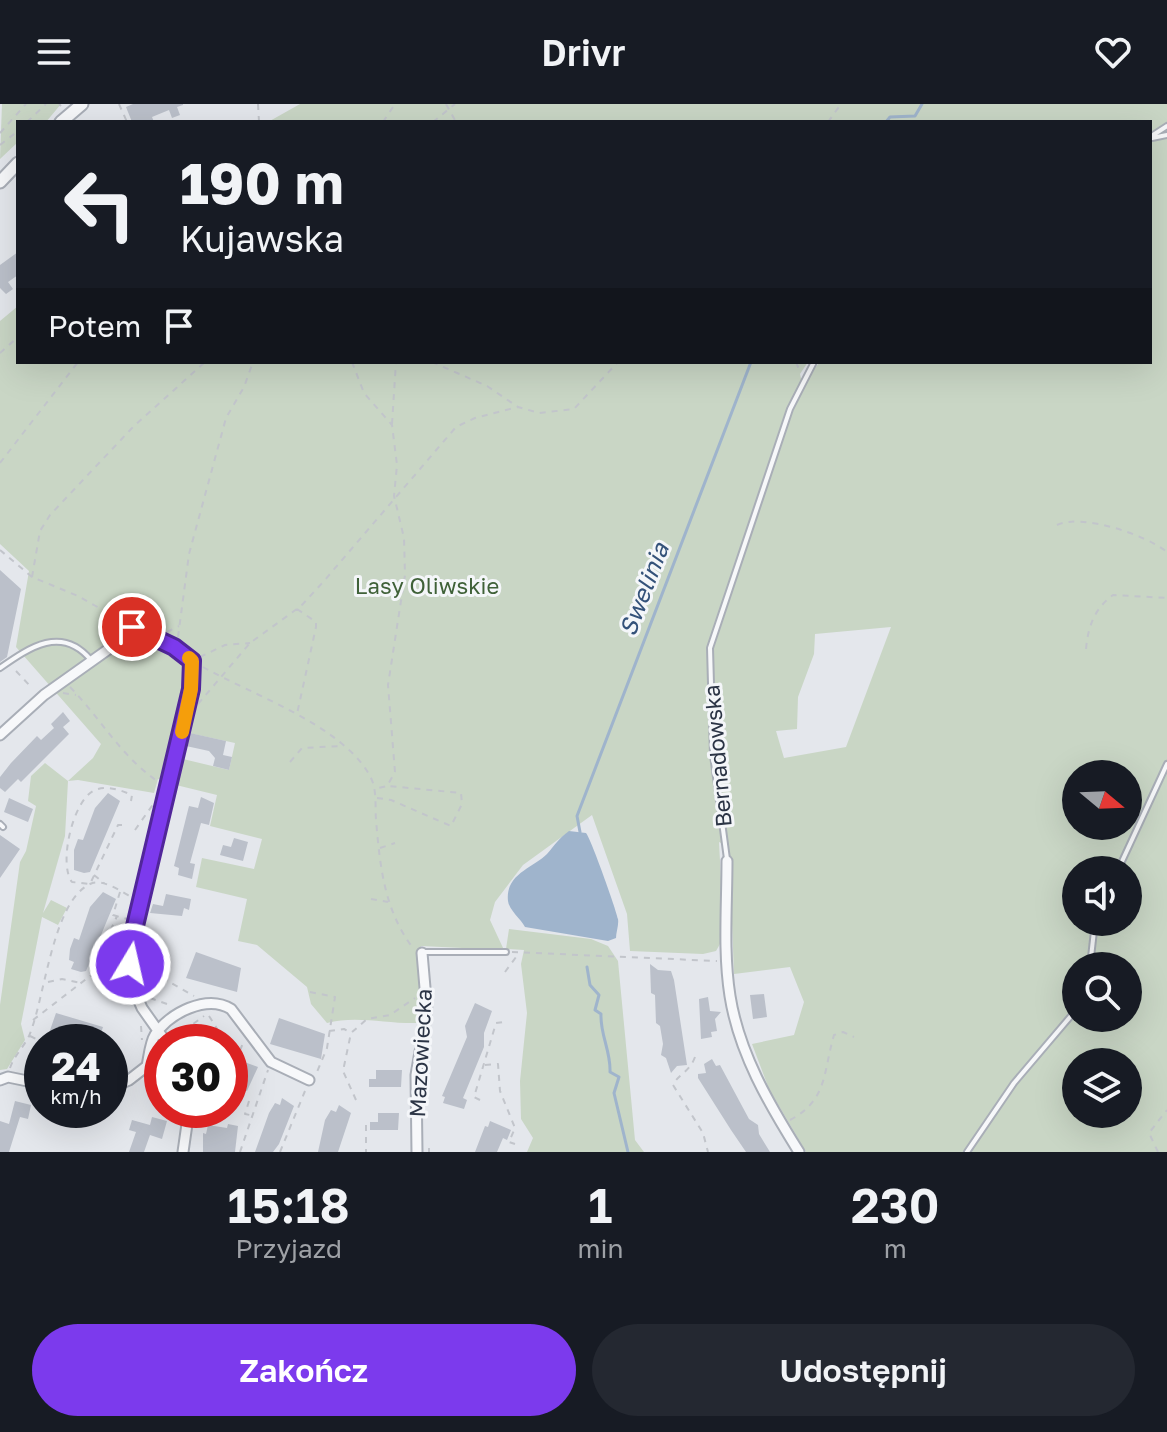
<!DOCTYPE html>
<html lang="pl">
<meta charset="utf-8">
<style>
body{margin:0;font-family:"Golos Text",sans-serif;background:#242831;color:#f1f3f6;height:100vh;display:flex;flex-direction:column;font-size:30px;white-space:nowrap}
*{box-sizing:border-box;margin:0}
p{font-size:26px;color:#9ea1a6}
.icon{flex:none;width:44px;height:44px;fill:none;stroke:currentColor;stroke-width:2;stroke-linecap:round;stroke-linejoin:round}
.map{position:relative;height:1048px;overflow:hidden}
.drawer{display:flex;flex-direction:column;background:#171b24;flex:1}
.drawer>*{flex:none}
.hud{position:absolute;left:16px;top:16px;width:1136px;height:244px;border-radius:0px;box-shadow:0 8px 32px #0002;background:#171b24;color:#f1f3f6;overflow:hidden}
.needle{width:52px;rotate:109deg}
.fabs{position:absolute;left:1062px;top:656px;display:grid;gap:16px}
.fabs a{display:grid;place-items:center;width:80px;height:80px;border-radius:50%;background:#171b24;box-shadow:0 8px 32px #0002;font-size:40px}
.speed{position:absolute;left:24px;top:920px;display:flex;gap:16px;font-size:40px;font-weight:700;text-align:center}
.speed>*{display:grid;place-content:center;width:104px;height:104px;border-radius:50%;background:#171b24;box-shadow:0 8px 32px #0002;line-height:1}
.speed small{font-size:20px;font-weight:400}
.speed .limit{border:12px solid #d22;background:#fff;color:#111}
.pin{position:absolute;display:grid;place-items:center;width:68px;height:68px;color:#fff;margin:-34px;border:4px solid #fff;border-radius:50%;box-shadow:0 2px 8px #0007}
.me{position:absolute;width:88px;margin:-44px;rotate:9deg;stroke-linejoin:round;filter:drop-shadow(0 0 6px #0008)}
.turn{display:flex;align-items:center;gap:28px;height:168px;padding:0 32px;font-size:36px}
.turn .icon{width:104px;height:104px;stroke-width:2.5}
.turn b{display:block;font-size:56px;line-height:68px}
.then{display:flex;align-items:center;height:76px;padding:0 32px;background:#0003;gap:16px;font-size:30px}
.eta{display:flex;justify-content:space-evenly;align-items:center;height:136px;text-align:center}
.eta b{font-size:48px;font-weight:600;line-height:56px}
.action{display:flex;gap:16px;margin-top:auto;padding:16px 32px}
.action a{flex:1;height:92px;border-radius:48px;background:#7c3aed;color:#fff;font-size:32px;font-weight:600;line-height:92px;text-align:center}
.action a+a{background:#242831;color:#f1f3f6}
header{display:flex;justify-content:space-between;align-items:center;height:104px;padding:0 32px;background:#171b24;font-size:36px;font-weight:600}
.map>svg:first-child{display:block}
.green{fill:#c9d6c5;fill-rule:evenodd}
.water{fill:#9fb4cc}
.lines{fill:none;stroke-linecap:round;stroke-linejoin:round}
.stream{stroke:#9fb4cc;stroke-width:3}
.building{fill:#bbc0ca}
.service-casing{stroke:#a9aeb7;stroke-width:8}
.minor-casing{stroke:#a9aeb7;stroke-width:13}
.tertiary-casing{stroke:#a9aeb7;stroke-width:15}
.path{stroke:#c2c5cb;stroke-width:2;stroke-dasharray:6 6;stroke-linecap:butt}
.service{stroke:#f7f8fa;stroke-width:4}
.minor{stroke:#f7f8fa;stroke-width:9}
.tertiary{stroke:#f7f8fa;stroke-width:11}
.route-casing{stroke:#51269a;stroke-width:20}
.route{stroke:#7c3aed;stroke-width:14}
.slow{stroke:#f59e0b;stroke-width:14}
.labels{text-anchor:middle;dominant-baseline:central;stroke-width:6;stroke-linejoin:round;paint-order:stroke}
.park-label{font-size:22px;fill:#3f6138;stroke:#f4f6f9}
.street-label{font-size:22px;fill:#2b3445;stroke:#f4f6f9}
.water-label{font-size:24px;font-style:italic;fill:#34527a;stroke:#f4f6f9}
</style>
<header><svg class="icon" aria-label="menu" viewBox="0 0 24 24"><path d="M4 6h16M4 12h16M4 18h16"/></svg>Drivr<svg class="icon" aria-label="heart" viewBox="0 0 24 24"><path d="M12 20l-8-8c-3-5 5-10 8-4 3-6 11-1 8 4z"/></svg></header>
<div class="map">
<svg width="1167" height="1048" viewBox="0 0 1167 1048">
<rect width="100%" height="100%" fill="#e4e7ec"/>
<path class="green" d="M2,0H61L46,18H18V38L0,55Z
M300,0H1167V29L1150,31V18H268Z
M1167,31V1048H806L769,985L752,940L794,931L804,898L790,863L734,870L729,743L719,738L724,833L716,847L703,850L630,847L627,810L592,711L523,761L495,798L490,816L504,846L421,842L418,919C387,920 356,911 327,919L311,900L307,883L257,841L238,837L247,795L196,783L202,754L254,765L262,735L210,722L217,691L176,681L183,655L229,666L235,639L175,626L162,676L158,675L154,689L78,676L68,677L65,732L43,809L51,796L67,804L58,821L42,813L21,920L25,936L7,965L0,966V901L20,758L26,747L36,702L28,697L31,672L45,659L68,677L93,654L101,640L16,543L29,467L0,440V217L18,202V258H808L800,270L802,279L820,258H1150V36ZM891,523L846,643L784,654L776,627L797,625L798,593L814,550L815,530ZM1076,670H1128V722H1076ZM1076,766H1128V818H1076ZM1076,862H1128V914H1076ZM1076,958H1128V1010H1076Z
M509,825L591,835L608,842L618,857L635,1036L644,1048H527L533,1034L521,1015L520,977L527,909L521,860L524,846L506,845Z"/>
<path class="water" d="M569,727L586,729C591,735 616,805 618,815C619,821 616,828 616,834L608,837L525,823C521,815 509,806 508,797C505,770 533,764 547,750C555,741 559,734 569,727Z"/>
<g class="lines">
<path class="stream" d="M886,18L890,13L915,12L922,0
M580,728L577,712L751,258
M587,863L590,881L599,891L595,906L601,910C600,931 611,947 610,968L619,973L614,989L628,1048"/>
</g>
<path class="building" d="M133,0H183V1L177,3L180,11L172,14L169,6L152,13L154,18H132L126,3Z
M18,148V171L8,178L13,185L6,190L0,184V161Z
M0,466L21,485L7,553L0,558Z
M63,608L70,617L63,623L69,630L21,678L18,675L5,688L0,684V673L11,659L37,632L41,636L54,624L51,620Z
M190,629L226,637L223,651L232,653L229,666L213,662L215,654L209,647L186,642Z
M108,689L120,697L90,768L84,769L74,766V746L78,735L83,736L95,704Z
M201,693L214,699L209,721L201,719L190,759L195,760L192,775L178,771L179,764L174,762L189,702L198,704Z
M9,694L33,705L28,718L4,708Z
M0,731L20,745L0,774Z
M234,734L248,738L243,757L220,751L223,741L231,743Z
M103,788L116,795L86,867L81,868L71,865L74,858L69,856L70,845L74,834L79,836L90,803Z
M166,790L191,795L189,806L184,804L182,812L150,809L153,800L163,802Z
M196,848L241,864L237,888L186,874Z
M650,860L658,866L671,867L674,876L687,961L677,962L671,969L666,954L661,951L663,940L660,922L656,919L655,891L651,889Z
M764,890L767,913L753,915L750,891Z
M708,893L710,907L721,908L715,915L717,927L711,928L712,933L701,935L699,895Z
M475,899L492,907L484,929V943L463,994L467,996L464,1005L443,999L445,993L442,992L467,933L465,922Z
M56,909L103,923L98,938L47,935Z
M279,914L325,930L321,955L270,940Z
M236,955L258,963L247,987L237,984L231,1001L230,959L234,961Z
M712,955L716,962L720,961L749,1015L758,1021L759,1030L770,1048H746L731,1026L698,974V970L706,969L704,960Z
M376,966H402L401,983H369V975H376Z
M282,994L294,1002L279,1040L273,1048H255L269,1009L275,999L280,1001Z
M15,997L31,1001L28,1015L20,1013L9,1048H0V1017L9,1020Z
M339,1001L351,1009L338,1048H318L325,1016L331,1006L336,1008Z
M378,1009H399L398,1026H370V1018H378Z
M152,1013L167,1017L162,1035L150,1031L144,1048H129L136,1028L129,1026L132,1016L150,1021Z
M490,1017L511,1026L507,1036L503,1034L497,1048H475L485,1022L488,1023Z
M228,1020L238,1022L235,1048H203V1029L206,1030L208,1021L227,1024Z"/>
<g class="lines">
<g class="service-casing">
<path id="service" d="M1150,33L1167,22
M1152,34L1167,31
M0,564C30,543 62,521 91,556
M0,720L3,723
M727,755L713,651L710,544L790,305L814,258
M1118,766L1167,660
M424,848H506
M1090,862L1095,818
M148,962L162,961
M967,1048L1014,979L1076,906"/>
</g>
<g class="minor-casing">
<path id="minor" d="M0,631L44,591L120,537L132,523L174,543L192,557L186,612L130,843L135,888L142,904L166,938
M727,757C727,802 723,848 730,892C739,949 769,1000 799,1048
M0,976L8,973L42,980
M110,984L129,976L147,962C149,953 150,939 155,931C169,909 207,890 231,905L271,958L309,976
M183,1048L189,1006
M417,1048L416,971L427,907L422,849"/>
</g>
<g class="tertiary-casing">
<path id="tertiary" d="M61,18L82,0
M0,78L18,59"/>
</g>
<path class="path" d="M59,0L61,2
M119,0L127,18
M258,0L259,18
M446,0L456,18
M27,18L46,0
M383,18L395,0
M433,18L455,0
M828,18L841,0
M0,29L26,0
M0,41L18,27
M18,88V93
M0,249L18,233
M352,258L364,289L392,321L397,361L394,392L404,434L405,471L388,581L395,668L387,682L374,685
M432,258L487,282L518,303L539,309L574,305L618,258
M796,258L800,268
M392,320L396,258
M0,359L78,258
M1057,421C1082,409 1146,431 1167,448
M0,446L32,473L78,492L124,518
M32,473L40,427L50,411L133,323L205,258
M297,505L316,518V523L297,610
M167,528L179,522
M178,533L189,450L226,314L244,283L253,258
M1086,545C1088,523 1094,505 1113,491L1167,494
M200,553L225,541L250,539
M203,563C252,591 345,622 371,674C377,686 375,703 376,716C380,762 384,806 413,844
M16,567L32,584
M70,583C103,617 120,652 160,679
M63,589L76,591
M198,600L250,539L301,502L324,477L456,323L475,314L518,303
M290,658L302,644L342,642
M377,694L391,696L451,722L462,700L461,689L389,682
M122,721H118L90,780L72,778C58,760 73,695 95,686C108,681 120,686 132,691L131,697
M135,726L154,699
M380,744L395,739
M94,771L105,780
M120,788L113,811L127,815
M371,795L388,798
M512,848L717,857
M141,862L194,892
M505,868L519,849
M91,870L117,812
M48,878L62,875L81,879
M310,888L335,893L327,944L317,968
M150,894L170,901
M209,912L221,931
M33,916L90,872L97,871
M141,922L142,936
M329,927L344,925L350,928
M184,928L208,938
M30,932L42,938
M174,934L204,912
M230,946L239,949L243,939
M695,953C689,969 678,970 673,981L703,1029L708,1048
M485,961L498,960L500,987L515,1024L509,1038L515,1040
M10,964C14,952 23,944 29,932C45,895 52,798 90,780C102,774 121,787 131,793
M356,996L343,967L351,929L367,915L390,911L415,894
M480,996L474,993L496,919L503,918
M249,997L245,1010L250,1011
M790,1016C828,996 823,968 834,931L843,928L854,933
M366,1021V1048
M240,1048L268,966
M280,1048L305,987
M429,1048V1044
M1158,1048L1149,1029L1167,1006"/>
<use href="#service" class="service"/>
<use href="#minor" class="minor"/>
<use href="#tertiary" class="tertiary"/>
</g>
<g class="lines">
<g class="route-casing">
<path id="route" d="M130,860V843L191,585L192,557L174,543L132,523"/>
</g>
<use href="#route" class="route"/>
<path class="slow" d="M182,628L191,585L192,557L189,554"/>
</g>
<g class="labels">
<g class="park-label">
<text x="427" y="481">Lasy Oliwskie</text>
</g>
<g class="street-label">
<text transform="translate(717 652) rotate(-95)">Bernadowska</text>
<text transform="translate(420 949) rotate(-87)">Mazowiecka</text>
</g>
<g class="water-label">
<text transform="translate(643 485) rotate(-69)">Swelinia</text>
</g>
</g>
</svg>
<div class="fabs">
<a><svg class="needle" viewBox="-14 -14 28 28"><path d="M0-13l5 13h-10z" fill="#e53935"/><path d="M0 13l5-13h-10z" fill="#9ea1a6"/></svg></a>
<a><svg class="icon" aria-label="sound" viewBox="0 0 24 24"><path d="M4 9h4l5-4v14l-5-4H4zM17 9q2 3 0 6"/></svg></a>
<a><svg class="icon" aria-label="search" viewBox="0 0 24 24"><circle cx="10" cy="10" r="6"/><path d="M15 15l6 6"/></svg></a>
<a><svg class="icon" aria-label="layers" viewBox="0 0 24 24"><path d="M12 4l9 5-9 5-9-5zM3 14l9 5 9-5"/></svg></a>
</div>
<div class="speed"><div>24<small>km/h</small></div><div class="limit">30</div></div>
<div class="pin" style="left:132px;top:523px;background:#d93025"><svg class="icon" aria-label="arrive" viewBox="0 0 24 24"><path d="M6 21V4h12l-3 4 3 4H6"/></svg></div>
<svg class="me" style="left:130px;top:860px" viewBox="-20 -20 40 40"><circle r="17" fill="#7c3aed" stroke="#fff" stroke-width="3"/><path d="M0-11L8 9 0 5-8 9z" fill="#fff"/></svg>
<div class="hud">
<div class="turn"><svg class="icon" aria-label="left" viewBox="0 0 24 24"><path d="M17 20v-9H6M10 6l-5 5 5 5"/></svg><div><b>190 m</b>Kujawska</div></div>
<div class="then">Potem<svg class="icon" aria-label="arrive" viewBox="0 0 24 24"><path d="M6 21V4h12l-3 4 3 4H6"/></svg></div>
</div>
</div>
<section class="drawer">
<div class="eta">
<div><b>15:18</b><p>Przyjazd</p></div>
<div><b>1</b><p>min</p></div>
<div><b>230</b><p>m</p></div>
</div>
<div class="action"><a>Zakończ</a><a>Udostępnij</a></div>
</section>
